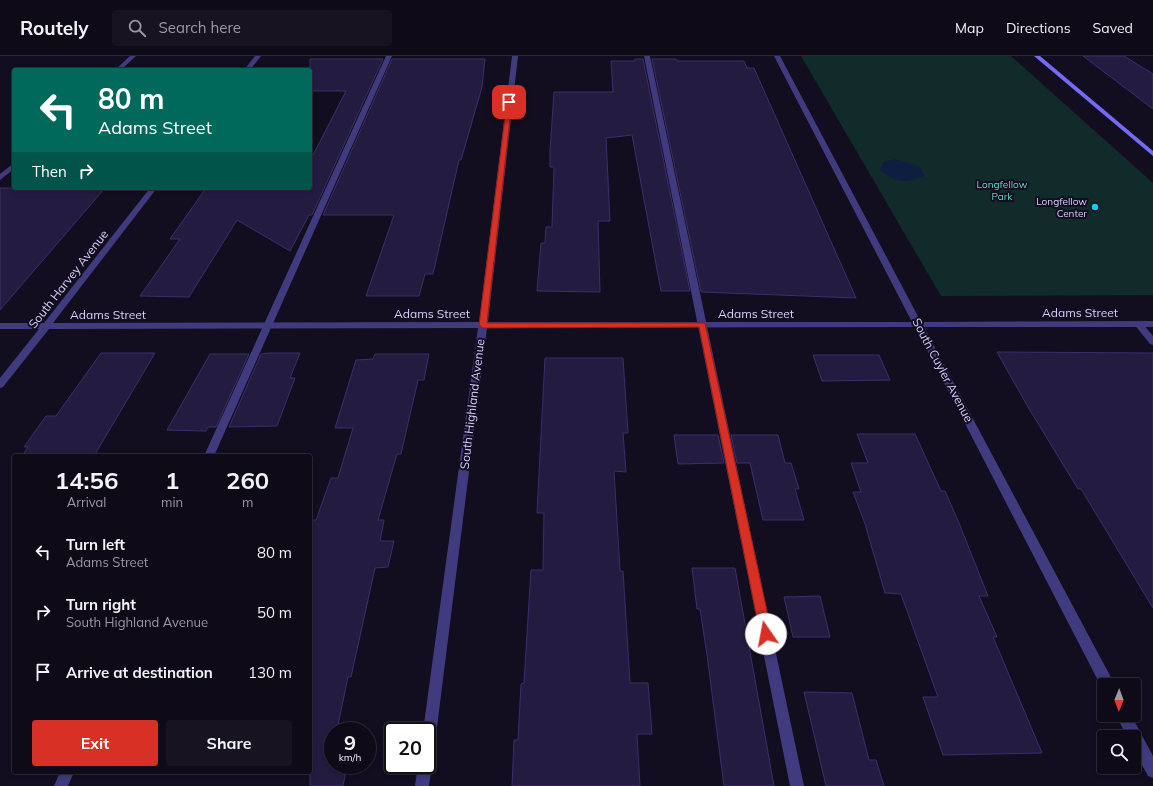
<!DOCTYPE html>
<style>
body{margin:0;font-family:Mulish,sans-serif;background:#171321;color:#f1f3f6;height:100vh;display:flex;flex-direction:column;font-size:15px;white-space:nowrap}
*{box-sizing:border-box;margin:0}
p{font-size:13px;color:#9b9aa2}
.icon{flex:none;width:22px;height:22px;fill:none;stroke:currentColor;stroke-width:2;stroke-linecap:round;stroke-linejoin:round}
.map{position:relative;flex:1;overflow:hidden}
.details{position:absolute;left:12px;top:398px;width:300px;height:320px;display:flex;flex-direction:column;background:#0e0a18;border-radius:4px;box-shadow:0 2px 6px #0003,0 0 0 1px #2e2b37}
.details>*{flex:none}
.guide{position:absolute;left:12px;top:12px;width:300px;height:122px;border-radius:4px;box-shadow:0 2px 6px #0003,0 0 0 1px #2e2b37;background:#00695c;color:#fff;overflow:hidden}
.needle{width:26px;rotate:181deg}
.controls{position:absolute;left:1097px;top:622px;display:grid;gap:8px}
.controls a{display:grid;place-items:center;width:44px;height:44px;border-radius:4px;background:#0e0a18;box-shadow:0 2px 6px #0003,0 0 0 1px #2e2b37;font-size:20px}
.speed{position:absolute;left:324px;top:666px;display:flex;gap:8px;font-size:20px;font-weight:700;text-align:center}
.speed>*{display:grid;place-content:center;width:52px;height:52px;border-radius:50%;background:#0e0a18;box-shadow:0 2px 6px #0003,0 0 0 1px #2e2b37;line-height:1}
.speed small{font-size:10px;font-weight:400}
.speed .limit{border:2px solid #111;border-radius:6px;background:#fff;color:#111}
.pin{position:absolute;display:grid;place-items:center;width:34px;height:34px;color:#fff;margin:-17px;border-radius:8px;box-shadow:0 2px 6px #0006}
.me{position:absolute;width:44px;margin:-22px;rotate:348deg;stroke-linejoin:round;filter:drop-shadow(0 0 3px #0008)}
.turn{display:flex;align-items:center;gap:14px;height:84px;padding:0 20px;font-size:18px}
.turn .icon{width:52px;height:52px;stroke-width:2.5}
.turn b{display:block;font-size:28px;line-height:34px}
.then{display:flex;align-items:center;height:38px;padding:0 20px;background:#0003;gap:8px;font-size:15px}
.eta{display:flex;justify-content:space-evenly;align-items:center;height:68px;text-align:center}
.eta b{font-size:24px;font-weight:700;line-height:28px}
.cta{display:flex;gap:8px;margin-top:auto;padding:8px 20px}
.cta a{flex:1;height:46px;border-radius:4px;background:#d93025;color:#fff;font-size:16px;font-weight:700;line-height:46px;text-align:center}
.cta a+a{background:#171321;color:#f1f3f6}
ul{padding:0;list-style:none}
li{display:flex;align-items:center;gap:12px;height:60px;padding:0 20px}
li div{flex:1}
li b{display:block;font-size:15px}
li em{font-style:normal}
header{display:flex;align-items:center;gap:24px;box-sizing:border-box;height:56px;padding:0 20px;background:#0e0a18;border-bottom:1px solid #2e2b37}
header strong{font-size:19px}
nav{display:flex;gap:22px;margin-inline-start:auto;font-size:14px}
.search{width:280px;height:36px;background:#171321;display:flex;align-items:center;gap:10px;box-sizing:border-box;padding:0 14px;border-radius:4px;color:#9b9aa2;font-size:15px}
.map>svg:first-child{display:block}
.green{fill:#112a2a}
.water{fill:#0d1e40}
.building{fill:#241b41;stroke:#3d2e6c}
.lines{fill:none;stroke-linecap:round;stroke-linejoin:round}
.lane{fill:#403b7e;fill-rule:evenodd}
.street{fill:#403b7e;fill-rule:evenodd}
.secondary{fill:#746af9;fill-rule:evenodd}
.route{fill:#d93025;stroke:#8d1f18}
.poi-dot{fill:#0acdef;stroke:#120e20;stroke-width:1.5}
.labels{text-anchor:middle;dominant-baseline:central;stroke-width:4;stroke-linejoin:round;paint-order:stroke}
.far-park-label{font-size:10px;fill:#5fdac1;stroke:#120e20}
.far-poi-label{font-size:10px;fill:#d7cffd;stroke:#120e20;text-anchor:end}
.street-label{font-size:12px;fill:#d7cffd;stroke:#120e20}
</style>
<header>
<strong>Routely</strong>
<div class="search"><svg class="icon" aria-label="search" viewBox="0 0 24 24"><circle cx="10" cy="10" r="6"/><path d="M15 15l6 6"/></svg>Search here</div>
<nav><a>Map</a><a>Directions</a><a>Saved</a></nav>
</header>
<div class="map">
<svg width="1153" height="730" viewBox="0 0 1153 730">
<rect width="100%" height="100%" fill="#120e20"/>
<path class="green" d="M801,0H1011L1153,127V239L941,240Z"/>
<path class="water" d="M895,103L920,111L924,120C903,127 899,128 880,114L884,106Z"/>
<path class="building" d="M1083,0H1124L1153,18V53Z
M310,3H383L312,159H309L290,195L237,164L189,241L140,240L180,183H170L206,132H310V105L346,35H310Z
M392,3H485L482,31L461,104H459L433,218H425L419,240H366L394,159H323Z
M635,3H643L690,235H661L632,79L606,82L610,165H598L600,236L537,235L541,187H545L546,171H552L554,111H550V95L554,36H613L611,5H635Z
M652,3H676L677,5H744L747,12H754L856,242L701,236Z
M0,132H105L0,254Z
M997,296L1153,297V552L1081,433H1078L1028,351Z
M101,297H155L94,400H22L28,391H24L46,360H56Z
M269,297H300L290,322H295L277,370L229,371L261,298Z
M210,298H249L216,371H208L206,375L167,374Z
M375,298H429L424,324H418L401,398H397L378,464H384L380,485H394L388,511L375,512L351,621H348L337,674L354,675H333V709H347L343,730H310V464H316L331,422H338L353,372H335L356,304L373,303Z
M813,299H879L890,324L822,325Z
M545,302H623L628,377H623L626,416L614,415L620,515H623L630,627H648L652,678H637L640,730H512L514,684H518L521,628L524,627L531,514H543L544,457H537Z
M857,378H915L941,435H945L959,467L988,540H979L997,581H993L1042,697L943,699L923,641H938L901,538L885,537L865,468L853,436H861L851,407H868Z
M674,379H718L724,407L678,408Z
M731,379H778L785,407H791L799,433H795L804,464H763L750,407H737Z
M692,512H735L774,730H724L707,599L700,553H697Z
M820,540L830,581H793L784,541Z
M804,636L852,637L869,704H876L884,730H826Z"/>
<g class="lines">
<path class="lane" d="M130,0H136L121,14H115Z
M386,0H392L214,400H204Z
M644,0H650L804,730H790Z
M14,107V113L0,124V118Z
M1138,265L1141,266L1153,280V289L1150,288L1134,268Z
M60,716H74L68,730H54Z"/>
<path class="street" d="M255,0H261L250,14H244Z
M512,0H518L488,266H912L774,0H780L921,266L1153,265V271H924L1115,629H1104L1103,634L915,271L487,272L434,695L432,700L427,702V675H423L478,272L49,273L3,331L0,332V322L39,273H0V267H44L150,132H157L53,267L479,266Z
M1116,659H1131L1153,700V722L1148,720L1134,694V681H1127Z
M427,703L430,704L432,709L429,730H415L418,709H427Z"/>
<path class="secondary" d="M1034,0H1040L1153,95V100Z"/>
</g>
<path class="route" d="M507,45L512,46L487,267H705L772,578L770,582L766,583L762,582L760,578L699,271L483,272L479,269Z"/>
<circle class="poi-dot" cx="1095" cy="151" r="4"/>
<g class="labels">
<g class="far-park-label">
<text x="1002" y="128">Longfellow<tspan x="1002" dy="12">Park</tspan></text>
</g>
<g class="far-poi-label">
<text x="1087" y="145">Longfellow<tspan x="1087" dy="12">Center</tspan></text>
</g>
<g class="street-label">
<text transform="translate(68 223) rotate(-52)">South Harvey Avenue</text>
<text x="1080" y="256">Adams Street</text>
<text x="432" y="257">Adams Street</text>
<text x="756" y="257">Adams Street</text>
<text x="108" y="258">Adams Street</text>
<text transform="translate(943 314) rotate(62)">South Cuyler Avenue</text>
<text transform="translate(472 348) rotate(-83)">South Highland Avenue</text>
</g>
</g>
</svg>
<div class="controls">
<a><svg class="needle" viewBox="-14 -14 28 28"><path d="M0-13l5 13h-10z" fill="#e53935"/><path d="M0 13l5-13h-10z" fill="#9b9aa2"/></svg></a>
<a><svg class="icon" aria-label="search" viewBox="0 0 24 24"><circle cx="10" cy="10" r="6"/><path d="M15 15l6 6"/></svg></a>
</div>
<div class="speed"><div>9<small>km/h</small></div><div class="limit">20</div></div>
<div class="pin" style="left:509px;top:46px;background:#d93025"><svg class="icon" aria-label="arrive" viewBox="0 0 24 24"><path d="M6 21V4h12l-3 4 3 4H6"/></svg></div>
<svg class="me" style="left:766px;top:578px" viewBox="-20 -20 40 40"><circle r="19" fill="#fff"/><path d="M0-13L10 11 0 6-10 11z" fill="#d93025"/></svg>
<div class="guide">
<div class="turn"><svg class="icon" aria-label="left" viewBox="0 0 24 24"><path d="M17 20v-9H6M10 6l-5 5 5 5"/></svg><div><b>80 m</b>Adams Street</div></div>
<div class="then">Then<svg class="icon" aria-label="right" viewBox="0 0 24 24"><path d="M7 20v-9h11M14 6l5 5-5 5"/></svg></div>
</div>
<section class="details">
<div class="eta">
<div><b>14:56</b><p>Arrival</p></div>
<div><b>1</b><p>min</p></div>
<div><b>260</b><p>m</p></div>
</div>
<ul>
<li><svg class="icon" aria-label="left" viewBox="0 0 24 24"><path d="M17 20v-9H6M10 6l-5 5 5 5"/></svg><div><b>Turn left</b><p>Adams Street</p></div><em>80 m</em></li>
<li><svg class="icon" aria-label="right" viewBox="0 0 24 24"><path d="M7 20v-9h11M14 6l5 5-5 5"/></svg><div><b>Turn right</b><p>South Highland Avenue</p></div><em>50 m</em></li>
<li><svg class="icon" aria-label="arrive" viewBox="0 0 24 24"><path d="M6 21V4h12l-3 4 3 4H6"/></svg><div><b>Arrive at destination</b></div><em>130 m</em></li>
</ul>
<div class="cta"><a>Exit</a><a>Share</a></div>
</section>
</div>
